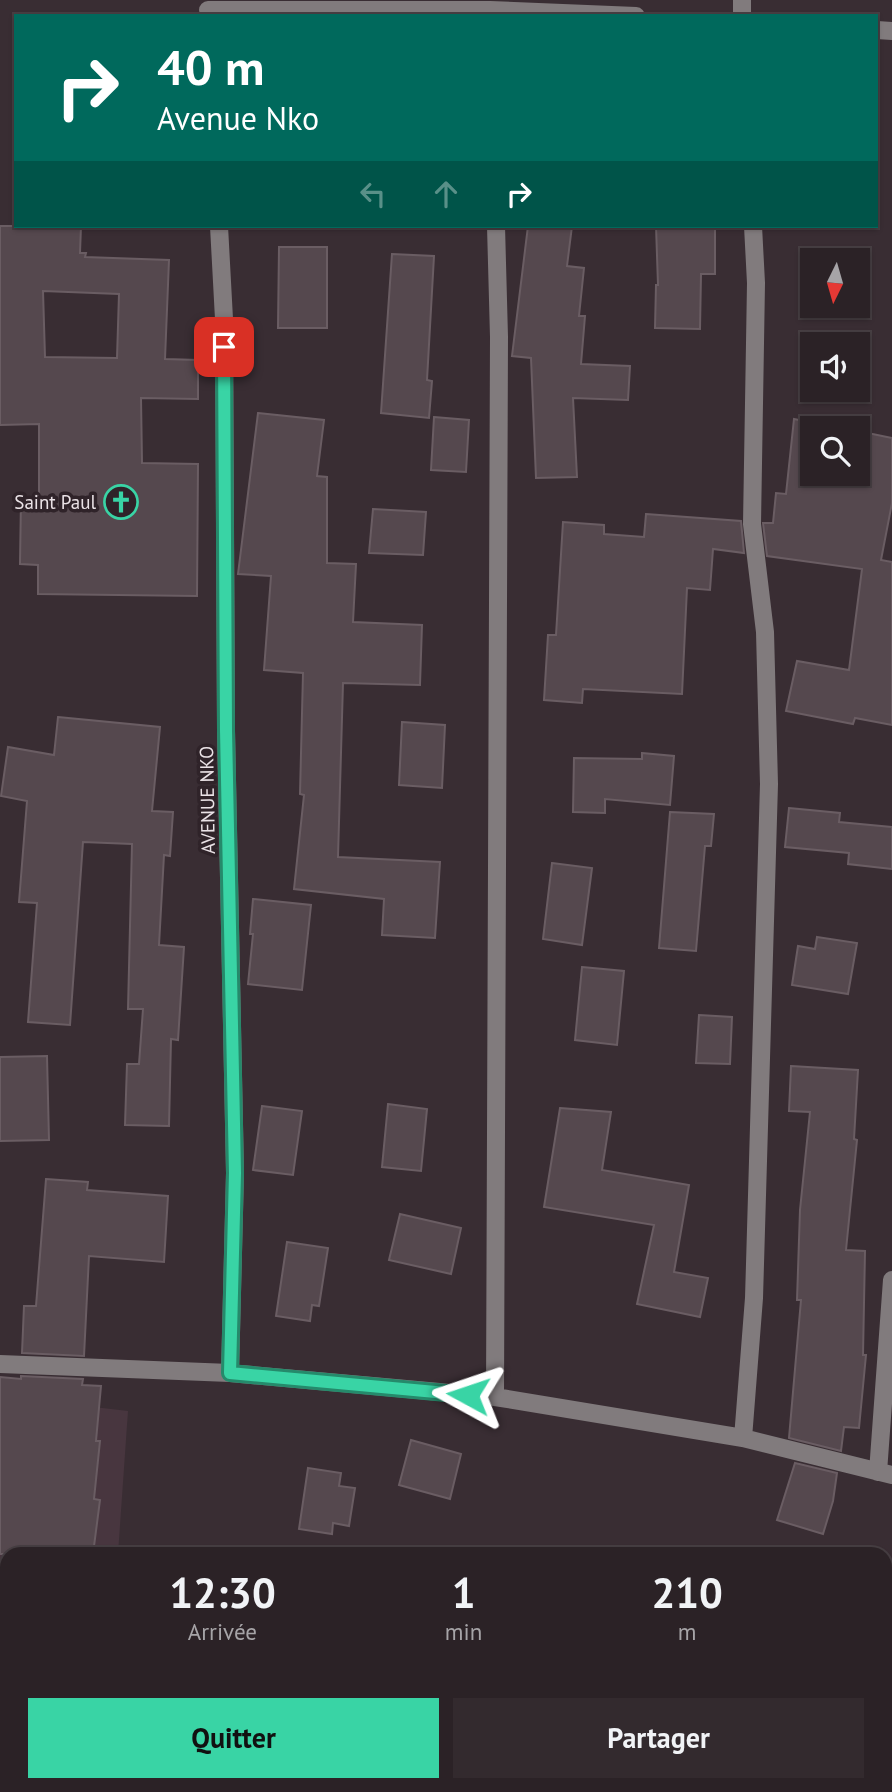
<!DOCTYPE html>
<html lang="fr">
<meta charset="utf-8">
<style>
body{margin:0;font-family:"PT Sans",sans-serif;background:#332a2e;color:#f1f3f6;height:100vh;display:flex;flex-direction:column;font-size:26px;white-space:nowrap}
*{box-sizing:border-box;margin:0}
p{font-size:23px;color:#a6a4a7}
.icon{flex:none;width:38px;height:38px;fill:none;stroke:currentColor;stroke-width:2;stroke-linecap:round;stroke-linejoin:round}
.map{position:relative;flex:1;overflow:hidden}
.sheet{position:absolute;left:0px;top:1547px;width:892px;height:245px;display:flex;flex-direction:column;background:#2b2226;border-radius:21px 21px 0 0;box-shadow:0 2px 5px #0004,0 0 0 2px #473f43}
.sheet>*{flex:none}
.top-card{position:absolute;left:14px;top:14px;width:864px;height:214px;border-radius:0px;box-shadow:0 2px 5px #0004,0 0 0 2px #473f43;background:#00695c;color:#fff;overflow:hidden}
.needle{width:46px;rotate:185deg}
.tools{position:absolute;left:800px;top:248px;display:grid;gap:14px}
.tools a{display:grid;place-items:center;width:70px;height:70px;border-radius:0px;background:#2b2226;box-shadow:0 2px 5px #0004,0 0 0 2px #473f43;font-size:35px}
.pin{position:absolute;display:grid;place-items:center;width:60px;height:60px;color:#fff;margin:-30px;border-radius:14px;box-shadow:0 4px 10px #0006}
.me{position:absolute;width:77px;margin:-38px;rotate:275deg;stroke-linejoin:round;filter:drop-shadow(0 0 5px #0008)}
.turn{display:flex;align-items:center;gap:24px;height:147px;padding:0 28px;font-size:32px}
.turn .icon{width:91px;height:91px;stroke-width:2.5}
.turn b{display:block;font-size:49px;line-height:60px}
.lanes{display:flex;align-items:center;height:66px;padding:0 28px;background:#0003;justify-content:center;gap:35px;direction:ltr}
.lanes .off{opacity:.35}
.eta{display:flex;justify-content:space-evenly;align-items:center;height:119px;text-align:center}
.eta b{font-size:42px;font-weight:700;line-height:49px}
.primary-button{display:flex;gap:14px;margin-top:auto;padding:14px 28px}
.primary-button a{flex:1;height:80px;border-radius:0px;background:#39d4a5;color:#111;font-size:28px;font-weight:700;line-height:80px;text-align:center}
.primary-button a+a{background:#332a2e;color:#f1f3f6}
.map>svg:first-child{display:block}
.built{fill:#48363f}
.building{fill:#55484e;stroke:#6a5d63;stroke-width:2;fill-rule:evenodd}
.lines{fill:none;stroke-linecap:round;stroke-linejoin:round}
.minor{stroke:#817b7d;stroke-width:18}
.route-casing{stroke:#258a6b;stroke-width:18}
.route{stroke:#39d4a5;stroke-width:12}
.labels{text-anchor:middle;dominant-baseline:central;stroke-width:7;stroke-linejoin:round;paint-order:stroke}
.poi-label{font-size:19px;fill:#eae2e6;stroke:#2f2329;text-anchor:end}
.street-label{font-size:19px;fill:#eae2e6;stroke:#2f2329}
</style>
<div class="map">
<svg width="892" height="1792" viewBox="0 0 892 1792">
<rect width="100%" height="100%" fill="#392d33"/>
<path class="built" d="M0,1396L128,1411L118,1554H7V1667L0,1666Z"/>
<path class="building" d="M0,226H81L80,253H86L85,257L169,260L165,359L198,360V399L141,398L142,463L198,464L197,596L38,594V565L20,564L21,498L39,499V424L0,425ZM43,291L119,294L117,358L45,357Z
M528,226H572L567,266L584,268L579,316H585L581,364L630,366L628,400L573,398L577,477L536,478L531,358L512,356Z
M656,226H715V274H701L700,329L655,328L656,285H658Z
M279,247H327V328H278Z
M392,254L434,256L427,380L432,381L429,418L381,413Z
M258,413L324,420L317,476L327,477V563L356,564L353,622L422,625L420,685L343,683L338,857L440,862L435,938L382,935L384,899L294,889L304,795L300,794L303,673L264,670L271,576L238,574Z
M434,417L469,420L466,472L431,470Z
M794,419L844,429H812V474H858V431L892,438V503L881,560L892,562V725L855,718L853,724L786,711L797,661L849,670L862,569L767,556L763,523H773L776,493L786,494Z
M373,509L426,512L423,555L369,553Z
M646,514L741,521L744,553L713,549L710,590L687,588L682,694L583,689L582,703L544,700L548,635H556L563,522L604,525V534L644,537Z
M58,717L160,727L152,811L173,812L170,856L164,855L159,945L184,947L178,1040L171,1039L169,1126L125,1125L127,1064H139L143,1009H128L132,844L83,842L70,1025L28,1022L37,903L19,902L27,801L1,796L8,747L54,755Z
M402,722L445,725L442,788L399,785Z
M642,753L674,756L670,805L605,799V813L573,812L574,758L642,759Z
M789,808L840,813L839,822L892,827V869L848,864L849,853L785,847Z
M670,812L714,814L711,846H705L696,951L659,948Z
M552,863L592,868L582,945L543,939Z
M253,899L311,905L302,990L248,984L253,934H250Z
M817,937L857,943L848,994L792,985L798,946L815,949Z
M582,967L624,971L617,1045L575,1040Z
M699,1015L732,1017L730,1064L696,1063Z
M47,1056L49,1140L0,1141V1057Z
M791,1066L858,1070L854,1139L857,1140L846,1250L865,1251L863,1355H866L859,1428L844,1427L841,1451L789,1438L801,1300H797L800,1210L810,1112L789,1111Z
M388,1104L427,1109L421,1171L382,1167Z
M262,1106L302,1111L293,1175L253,1170Z
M560,1108L611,1112L602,1170L689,1185L674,1272L708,1278L700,1317L637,1304L654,1225L544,1207Z
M46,1179L88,1182L87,1190L168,1196L164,1262L89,1256L84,1356L22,1353L24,1306H36Z
M400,1214L461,1228L451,1274L389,1260Z
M287,1242L328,1248L319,1306L312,1305L310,1321L276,1316Z
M21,1376L83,1379L82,1385L101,1386L96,1441H100L94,1499L100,1500L93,1554H0V1377L21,1379Z
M411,1440L461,1454L450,1499L399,1485Z
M795,1463L837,1473L833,1501L823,1534L777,1520Z
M308,1468L341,1473L339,1486L355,1488L349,1526L333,1523L332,1534L299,1529Z"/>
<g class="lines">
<path class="minor" d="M742,0V16
M208,10H490L636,16
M877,30L892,31
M219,226L224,319L226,730L235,1173L230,1373
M0,1364L230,1373L495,1397L743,1438L892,1475
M495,1397L499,337L496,226
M743,1438L754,1298L769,784L765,632L752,524L756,283L753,226
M878,1472L892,1280"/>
</g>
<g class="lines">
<g class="route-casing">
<path id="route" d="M224,347L226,730L235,1173L230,1373L468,1395"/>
</g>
<use href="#route" class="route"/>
</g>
<defs>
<g id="church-ring" transform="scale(1.75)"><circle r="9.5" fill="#2f2329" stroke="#39d4a5" stroke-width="1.5"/><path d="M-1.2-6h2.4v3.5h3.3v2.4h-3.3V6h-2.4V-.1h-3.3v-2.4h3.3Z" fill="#39d4a5"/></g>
</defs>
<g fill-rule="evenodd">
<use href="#church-ring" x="121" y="502"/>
</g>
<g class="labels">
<g class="poi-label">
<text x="96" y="502">Saint Paul</text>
</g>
<g class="street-label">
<text transform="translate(207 800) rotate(-91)">AVENUE NKO</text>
</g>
</g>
</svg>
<div class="tools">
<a><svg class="needle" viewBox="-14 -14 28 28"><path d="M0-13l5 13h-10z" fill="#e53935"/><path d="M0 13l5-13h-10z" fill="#a6a4a7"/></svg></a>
<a><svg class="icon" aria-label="sound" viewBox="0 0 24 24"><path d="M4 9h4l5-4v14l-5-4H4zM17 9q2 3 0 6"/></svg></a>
<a><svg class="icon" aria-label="search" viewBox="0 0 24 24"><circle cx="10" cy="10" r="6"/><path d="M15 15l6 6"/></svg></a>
</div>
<div class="pin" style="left:224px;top:347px;background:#d93025"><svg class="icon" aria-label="arrive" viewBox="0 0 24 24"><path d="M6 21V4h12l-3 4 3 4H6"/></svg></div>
<svg class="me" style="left:468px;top:1395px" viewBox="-20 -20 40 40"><path d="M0-17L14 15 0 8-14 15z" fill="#39d4a5" stroke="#fff" stroke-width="4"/></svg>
<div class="top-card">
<div class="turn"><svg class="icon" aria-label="right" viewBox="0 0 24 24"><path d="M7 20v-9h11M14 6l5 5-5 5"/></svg><div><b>40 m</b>Avenue Nko</div></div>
<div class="lanes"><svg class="icon off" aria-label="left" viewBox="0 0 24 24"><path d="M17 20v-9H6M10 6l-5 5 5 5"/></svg><svg class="icon off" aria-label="ahead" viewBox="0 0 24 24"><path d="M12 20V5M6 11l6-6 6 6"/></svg><svg class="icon" aria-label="right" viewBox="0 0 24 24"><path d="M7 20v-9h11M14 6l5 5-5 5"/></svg></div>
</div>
<section class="sheet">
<div class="eta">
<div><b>12:30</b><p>Arrivée</p></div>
<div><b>1</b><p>min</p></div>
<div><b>210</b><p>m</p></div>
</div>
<div class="primary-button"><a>Quitter</a><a>Partager</a></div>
</section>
</div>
